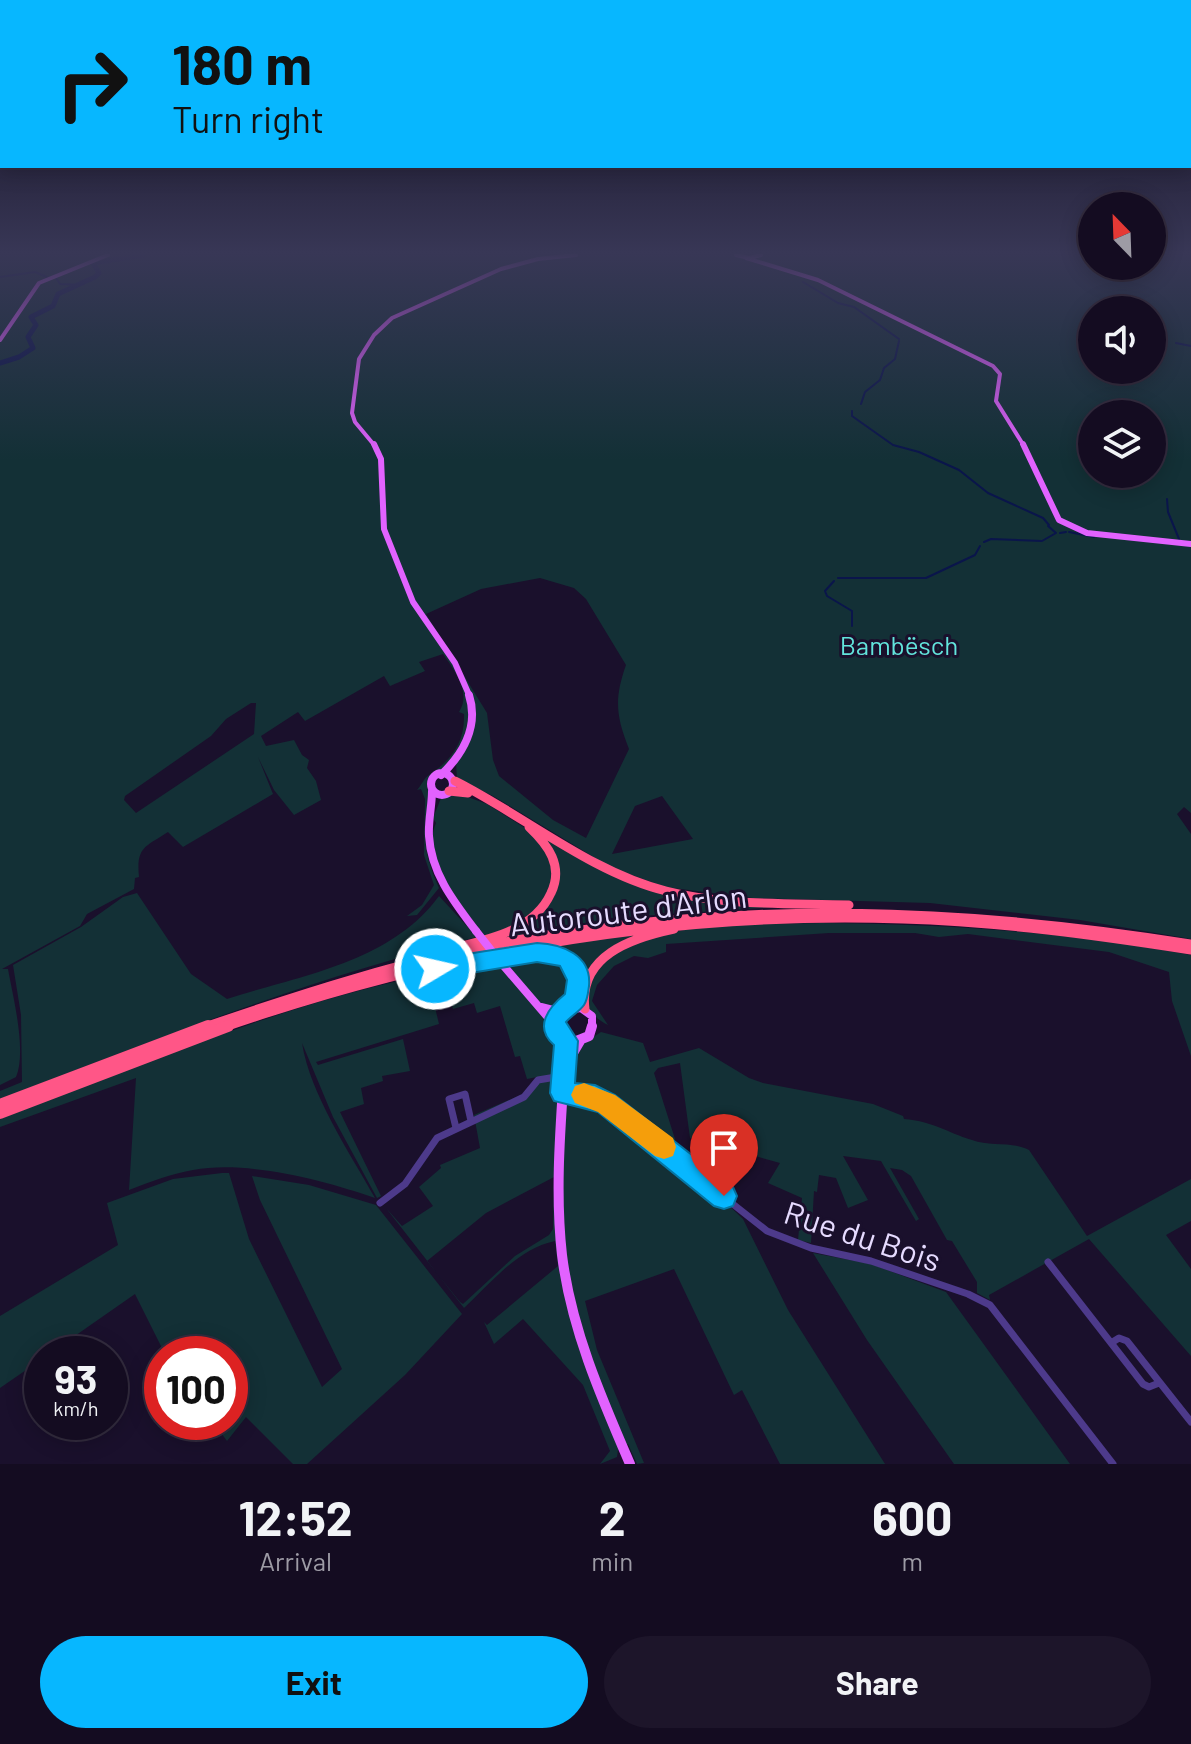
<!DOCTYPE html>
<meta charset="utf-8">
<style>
body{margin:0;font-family:Barlow,sans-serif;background:#1d152a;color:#f1f3f6;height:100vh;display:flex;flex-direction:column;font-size:30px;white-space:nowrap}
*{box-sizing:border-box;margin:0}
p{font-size:26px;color:#9d9ba5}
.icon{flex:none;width:44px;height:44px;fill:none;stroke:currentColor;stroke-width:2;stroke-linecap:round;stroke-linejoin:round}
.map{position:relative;height:1464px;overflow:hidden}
.drawer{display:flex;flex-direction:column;background:#140c21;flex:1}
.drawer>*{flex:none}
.hud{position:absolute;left:0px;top:0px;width:1192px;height:168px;box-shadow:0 4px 20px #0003,0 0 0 2px #332c3f;background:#07b7ff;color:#111;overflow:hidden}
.needle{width:52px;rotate:337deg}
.controls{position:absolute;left:1078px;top:192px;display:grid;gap:16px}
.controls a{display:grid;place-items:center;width:88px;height:88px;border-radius:50%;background:#140c21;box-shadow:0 4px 20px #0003,0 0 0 2px #332c3f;font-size:40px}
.speed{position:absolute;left:24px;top:1336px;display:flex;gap:16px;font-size:40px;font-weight:700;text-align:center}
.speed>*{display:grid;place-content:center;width:104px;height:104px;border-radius:50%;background:#140c21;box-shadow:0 4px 20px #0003,0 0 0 2px #332c3f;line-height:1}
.speed small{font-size:20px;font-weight:400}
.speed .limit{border:12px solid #d22;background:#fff;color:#111}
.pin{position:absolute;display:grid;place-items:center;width:68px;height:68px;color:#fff;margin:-82px -34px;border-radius:50% 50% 50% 0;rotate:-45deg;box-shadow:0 0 8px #0007}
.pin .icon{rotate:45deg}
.me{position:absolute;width:88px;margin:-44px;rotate:81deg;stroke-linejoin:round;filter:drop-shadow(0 0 6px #0008)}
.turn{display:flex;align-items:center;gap:28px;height:168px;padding:0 40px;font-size:36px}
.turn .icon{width:104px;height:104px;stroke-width:2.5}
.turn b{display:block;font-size:56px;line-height:68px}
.eta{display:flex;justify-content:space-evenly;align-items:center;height:136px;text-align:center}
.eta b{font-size:48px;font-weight:700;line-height:56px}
.cta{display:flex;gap:16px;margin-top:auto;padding:16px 40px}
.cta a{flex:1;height:92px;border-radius:48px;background:#07b7ff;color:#111;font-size:32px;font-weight:700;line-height:92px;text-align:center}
.cta a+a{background:#1d152a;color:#f1f3f6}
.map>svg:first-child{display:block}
.green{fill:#133036;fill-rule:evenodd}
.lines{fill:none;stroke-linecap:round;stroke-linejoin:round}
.stream{stroke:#0a154b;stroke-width:2}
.river{stroke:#0a154b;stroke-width:5}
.minor{stroke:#4d3a8b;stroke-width:7}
.major-far3{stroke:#e262ff;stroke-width:4}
.major-far2{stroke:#e262ff;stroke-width:6}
.major-far1{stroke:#e262ff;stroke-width:8}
.major{stroke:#e262ff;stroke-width:10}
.highway-far1{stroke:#ff5687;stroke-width:9}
.highway{stroke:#ff5687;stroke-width:12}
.major-bridge{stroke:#e262ff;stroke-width:8}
.route{fill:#07b7ff;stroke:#0577a6;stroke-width:2}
.slow{fill:#f59e0b}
.labels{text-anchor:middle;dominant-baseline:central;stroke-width:6;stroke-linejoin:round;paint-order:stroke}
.park-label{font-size:26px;fill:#62e4dc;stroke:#1a102c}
.near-street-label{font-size:32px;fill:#e6dbff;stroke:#1a102c}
</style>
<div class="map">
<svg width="1191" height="1464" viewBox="0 0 1191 1464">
<rect width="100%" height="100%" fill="#1a102c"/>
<path class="green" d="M0,255H1092V266H1152V255H1191V813L1184,807L1177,814L1191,834V939L1080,920L930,903L753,898L665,887L610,867L493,796L457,779L456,762L431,777L427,784C430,798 426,812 425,827C424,849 430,868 439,888L417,915L407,916L422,905L434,885L424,855L425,799L421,789L417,790C422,785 423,779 429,775C451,760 465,743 464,714L459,712C472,692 454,670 443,654L419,662L425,671L390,686L384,676L305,721L298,712L261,736L266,746L294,740L302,755L309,760L307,768L316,781L321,800L294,815L274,790L258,757L273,794L183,847L168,832C145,847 136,847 139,877L135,878L134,889L87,914L80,926L2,969H8C13,997 27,1051 16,1077L0,1085ZM1092,310H1152V370H1092ZM1092,414H1152V474H1092ZM540,578L574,588L586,599L626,665C614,699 616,716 629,749L586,838L553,820L499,776L493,760L487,713L426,614L481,589ZM251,703H256L254,734L136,813L124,800L125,796L211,736L226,719ZM662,796L693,839L612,854L635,806Z
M454,792L487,804L525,828L549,853L553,878L543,903L521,923L485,936C463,907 419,862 436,823L433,818L441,798Z
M544,837L638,886L788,906L611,918L482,942L531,923L559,877Z
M137,893L191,974L227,999C302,975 391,962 439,896L477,937C313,977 157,1039 0,1099V1091L22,1082L21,1015L13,965L81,927L123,897Z
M820,923C945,924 1068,932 1191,955V1056L1172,1001L1169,972L1109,952L968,934L939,937L915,933H829L666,944V952L648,958L634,956L614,966L597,985L592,1001L608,1025C597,1020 587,1010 586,998C586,989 590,984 594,976C629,917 759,925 820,923Z
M649,932L616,946L580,990C583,961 564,951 537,951V948Z
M537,956L568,965L575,980L569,1004L557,1008L542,1007L556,1037L574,1050L601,1032L643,1043L650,1062L699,1048L749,1078L763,1083L873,1104L903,1116L904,1119C932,1121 946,1132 972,1140C990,1147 1012,1141 1029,1150L1087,1236L1191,1179V1221L1166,1235L1191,1269V1356L1089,1239L989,1295L990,1300L977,1293V1282L952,1241L947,1240L911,1176L902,1170L890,1168L919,1219L916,1221L881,1161L843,1156L868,1200L848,1208L836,1178L819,1175L817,1192L814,1191L811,1243L798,1240L802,1198L768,1183L780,1163L690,1138L680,1063L658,1068L654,1073L675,1139L678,1157L743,1219L788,1310L885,1464H780L742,1390L734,1395L674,1269L585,1301L597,1350L644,1463L637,1464L628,1444L618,1450L617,1457L600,1464L610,1451L583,1385L523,1319L494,1344L484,1322L487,1325L558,1266L555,1241C517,1249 491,1283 464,1308L386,1208L402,1226L433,1206L419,1187L441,1168L440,1165L480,1148L474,1115L523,1094L538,1081L537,1077L527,1079L520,1056L515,1057L500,1006L477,1013L474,1003L453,1009L448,995L433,999L439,1024L316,1062L318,1065L403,1039L410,1071L382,1076L383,1081L361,1088L364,1104L340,1112L381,1196L377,1198L333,1117L302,1043C310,1094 350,1153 375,1198C324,1180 247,1160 193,1170C170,1174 150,1182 129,1190L136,1078L0,1127V1119C106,1077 213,1034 322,1001C392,980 465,966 537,956ZM554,1177L553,1229L549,1235L515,1256L463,1304L460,1302L427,1261L486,1213Z
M222,1173H229L249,1239L322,1387L342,1369L260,1200L252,1176L309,1185L376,1205L462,1314L405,1375L307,1464H293L246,1417L227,1441L213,1422H230V1354H165L135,1294L49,1354H42V1359L0,1388V1316L118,1245L107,1203L173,1179Z
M813,1253L871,1264L946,1292L1070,1464H954L867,1340Z"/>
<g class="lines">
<path class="stream" d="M0,277L35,272L47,277
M56,278L60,284L81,285
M803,282L838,303L854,307L899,339
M1176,343L1191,346
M861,404L865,392L880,380L884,368L895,359L899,341
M852,411V416L893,445L919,452L959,470L988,493L1043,518L1049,525
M1167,499L1168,512L1179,539
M1069,532L1094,537
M1060,533L1066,532
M984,542L991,539L1042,541L1056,533L1048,526
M838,578H926L975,555L980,546
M834,581L825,591L827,596L852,611V626"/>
<path class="river" d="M0,363L19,357L33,348L28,337L36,325L31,317L53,306L58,294L95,277L99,273L93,263L143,255"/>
<path class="minor" d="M564,1093L595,1097L606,1104L767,1231L811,1248L871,1261L968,1294L990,1305L1113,1464
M456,1128L449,1099L465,1094L471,1121
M380,1203L405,1184L437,1138L524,1097L538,1080L562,1076
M1048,1262L1143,1384L1149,1387L1159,1383
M1111,1343L1119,1338L1127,1341L1191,1422"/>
<path class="major-far3" d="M736,255L749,258L761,255
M746,258L818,280L993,366L1000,374L996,401L1024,446
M0,340L39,283L108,255
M375,446L355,422L352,413L359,359L374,335L392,318L501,269L538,259L576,255"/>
<path class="major-far2" d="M374,444L381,459L384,529L413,602L455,663L470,697
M1023,444L1059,520L1087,533L1191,544"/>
<path class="major-far1" d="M431 784a11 11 0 1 1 22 0a11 11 0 1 1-22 0Z
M441,775C463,754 479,726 469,695
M432,791C432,806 428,821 429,836C431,873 454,902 476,931
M502,964L557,1028
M541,1007L557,1011L581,1008L592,1016V1028"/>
<path class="major" d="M556,1026L561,1038L574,1042L589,1036L592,1026
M566,1041C562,1112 554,1184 562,1255C571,1328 601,1397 630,1464
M566,1065L580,1041"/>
<path class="highway-far1" d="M455,781C523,815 592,873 666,891C725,906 789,903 849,905
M449,791L468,793
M438,952C478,941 532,935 551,893C564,866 548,845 529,827
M440,968C470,963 559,937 575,972C581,985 576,996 569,1007
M585,1009C578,956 631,938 674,929
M202,1028C303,993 406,960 511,941C743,900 959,907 1191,944
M222,1028C441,952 670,911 903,919C1000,922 1095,935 1191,950"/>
<path class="highway" d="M0,1105L208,1026
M0,1113L228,1026"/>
<path class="major-bridge" d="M476,931L502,964"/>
</g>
<linearGradient id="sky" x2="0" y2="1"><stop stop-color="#0e0918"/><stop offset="0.55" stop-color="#383756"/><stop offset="1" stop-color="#383756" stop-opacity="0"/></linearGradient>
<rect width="1191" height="460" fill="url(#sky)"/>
<path class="route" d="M537,943C562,944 592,955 589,986C588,992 588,999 584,1005C580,1011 571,1016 566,1022L578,1041L575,1083L595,1085L615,1095L733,1187L737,1196L733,1206L724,1209L714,1206L598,1112L554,1101L550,1093L554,1045C533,1027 549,1007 565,994L567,980L560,966L537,962L435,979L427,976L423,969L427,962L435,959Z"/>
<path class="slow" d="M584,1083L615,1095L673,1138L676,1147L673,1156L664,1159L655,1156L598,1112L575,1103L571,1095L575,1086Z"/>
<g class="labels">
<g class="park-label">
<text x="899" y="644">Bambësch</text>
</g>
<g class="near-street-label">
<text transform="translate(628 909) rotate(-7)">Autoroute d'Arlon</text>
<text transform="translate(863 1235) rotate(18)">Rue du Bois</text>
</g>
</g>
</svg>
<div class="controls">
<a><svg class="needle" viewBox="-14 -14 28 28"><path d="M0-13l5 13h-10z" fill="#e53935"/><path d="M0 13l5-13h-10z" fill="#9d9ba5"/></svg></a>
<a><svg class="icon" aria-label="sound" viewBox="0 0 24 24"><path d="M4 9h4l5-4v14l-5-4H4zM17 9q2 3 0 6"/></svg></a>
<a><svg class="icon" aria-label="layers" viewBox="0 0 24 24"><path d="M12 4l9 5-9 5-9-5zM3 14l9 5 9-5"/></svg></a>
</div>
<div class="speed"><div>93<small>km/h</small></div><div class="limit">100</div></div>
<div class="pin" style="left:724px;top:1196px;background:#d93025"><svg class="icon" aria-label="arrive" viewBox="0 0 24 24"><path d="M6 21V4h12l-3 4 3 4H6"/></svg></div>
<svg class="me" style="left:435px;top:969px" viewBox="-20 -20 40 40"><circle r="17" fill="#07b7ff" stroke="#fff" stroke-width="3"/><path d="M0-11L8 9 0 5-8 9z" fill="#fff"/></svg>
<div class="hud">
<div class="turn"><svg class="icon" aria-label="right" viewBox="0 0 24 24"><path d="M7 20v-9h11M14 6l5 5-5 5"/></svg><div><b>180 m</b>Turn right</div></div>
</div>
</div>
<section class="drawer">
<div class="eta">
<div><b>12:52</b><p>Arrival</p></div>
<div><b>2</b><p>min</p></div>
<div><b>600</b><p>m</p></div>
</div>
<div class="cta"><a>Exit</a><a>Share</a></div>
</section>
